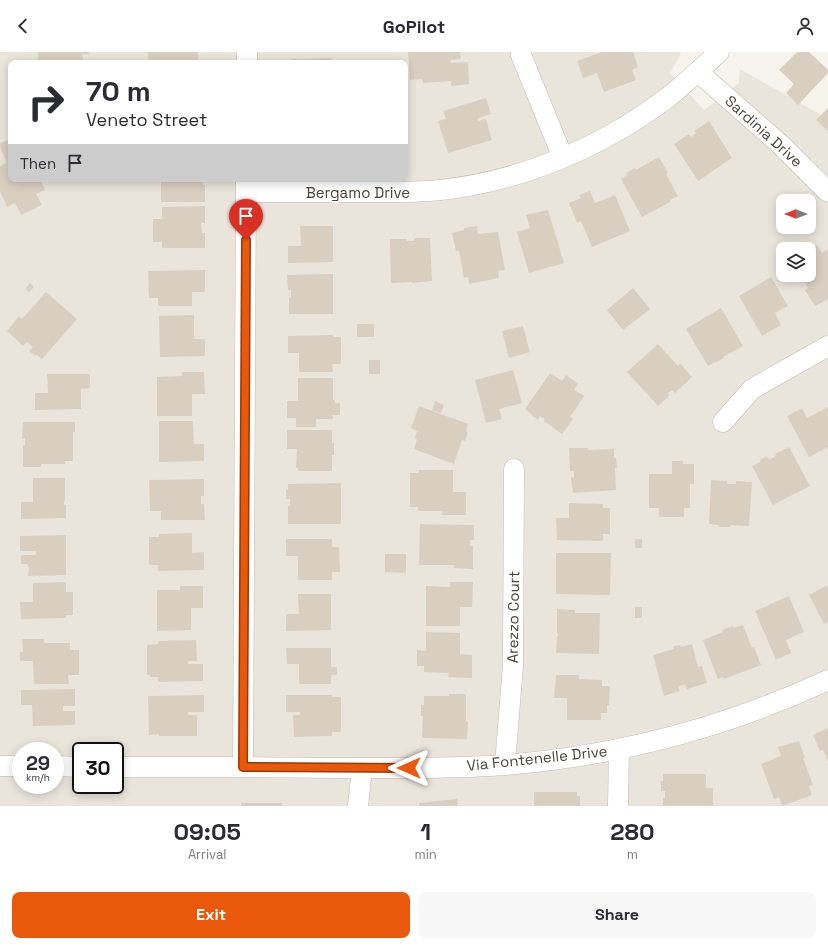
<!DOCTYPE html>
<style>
body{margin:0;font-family:"Space Grotesk",sans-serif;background:#f7f7f7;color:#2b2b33;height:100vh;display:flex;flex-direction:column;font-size:15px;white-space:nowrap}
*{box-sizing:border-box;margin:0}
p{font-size:13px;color:#7c7c81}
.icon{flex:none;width:22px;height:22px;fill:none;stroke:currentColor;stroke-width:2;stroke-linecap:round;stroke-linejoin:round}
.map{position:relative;height:754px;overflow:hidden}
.sheet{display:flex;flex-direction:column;background:#fff;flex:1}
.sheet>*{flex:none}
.top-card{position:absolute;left:8px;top:8px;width:400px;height:122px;border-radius:8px;box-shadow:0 2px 10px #0003;background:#fff;color:#2b2b33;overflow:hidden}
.needle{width:26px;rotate:270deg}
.buttons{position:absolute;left:776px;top:142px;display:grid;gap:8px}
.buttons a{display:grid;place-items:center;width:40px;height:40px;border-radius:8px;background:#fff;box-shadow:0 2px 10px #0003;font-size:20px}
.speed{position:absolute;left:12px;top:690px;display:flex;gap:8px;font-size:20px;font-weight:700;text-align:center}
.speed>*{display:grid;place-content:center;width:52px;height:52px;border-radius:50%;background:#fff;box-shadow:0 2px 10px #0003;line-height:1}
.speed small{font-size:10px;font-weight:400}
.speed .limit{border:2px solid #111;border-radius:6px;background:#fff;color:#111}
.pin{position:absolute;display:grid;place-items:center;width:34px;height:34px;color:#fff;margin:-41px -17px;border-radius:50% 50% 50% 0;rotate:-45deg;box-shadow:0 0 4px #0007}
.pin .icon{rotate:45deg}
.me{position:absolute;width:44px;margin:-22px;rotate:270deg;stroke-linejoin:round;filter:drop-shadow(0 0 3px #0008)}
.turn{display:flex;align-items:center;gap:14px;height:84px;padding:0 12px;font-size:18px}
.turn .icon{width:52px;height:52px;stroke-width:2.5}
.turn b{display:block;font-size:28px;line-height:34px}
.then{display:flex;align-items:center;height:38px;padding:0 12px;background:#0003;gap:8px;font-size:15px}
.eta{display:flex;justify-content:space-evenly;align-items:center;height:68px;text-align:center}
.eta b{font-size:24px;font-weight:700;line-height:28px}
.cta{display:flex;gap:8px;margin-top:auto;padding:8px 12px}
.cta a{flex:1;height:46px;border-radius:8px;background:#ea580c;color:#fff;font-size:16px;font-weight:700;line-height:46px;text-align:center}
.cta a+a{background:#f7f7f7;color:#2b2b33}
header{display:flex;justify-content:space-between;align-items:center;height:52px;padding:0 12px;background:#fff;font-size:18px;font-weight:700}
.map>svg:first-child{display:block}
.residential{fill:#eae5da;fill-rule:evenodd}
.building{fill:#d8cfc1}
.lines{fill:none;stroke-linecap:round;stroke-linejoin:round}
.minor-casing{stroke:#c2bbae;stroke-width:21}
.minor{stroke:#fff;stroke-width:20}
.route-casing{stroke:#983908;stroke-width:10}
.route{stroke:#ea580c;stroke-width:7}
.labels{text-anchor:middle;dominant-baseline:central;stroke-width:3.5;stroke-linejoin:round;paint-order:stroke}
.street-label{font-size:15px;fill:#4b4439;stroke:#fff}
</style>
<header><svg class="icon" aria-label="back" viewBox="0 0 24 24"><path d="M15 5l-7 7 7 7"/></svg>GoPilot<svg class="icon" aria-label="person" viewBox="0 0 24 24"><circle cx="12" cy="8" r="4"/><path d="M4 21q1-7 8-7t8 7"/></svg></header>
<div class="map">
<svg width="828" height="754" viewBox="0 0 828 754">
<rect width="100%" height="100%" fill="#f6f3ec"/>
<path class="residential" d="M0,0H679L681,2L670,21L704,58L739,31L740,17L828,67V754H0ZM11,11H405V127H11ZM783,149H809V175H783ZM783,197H809V223H783ZM21,699H55V733H21ZM81,699H115V733H81Z"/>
<path class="building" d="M38,0H89V2H82L83,9H94L95,11H40V8H38Z
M148,0H198V11H148Z
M408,0H460L461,7L450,8L451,11L468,10L469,32L451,34V29L423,31L422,27L410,28Z
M602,0H633L638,15L632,18L636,28L604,40L597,21L583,26L577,9Z
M797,0H809L828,18V21L798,53L786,41L794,32L779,18Z
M332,6V11H290V7Z
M486,46L491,62L478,66V69L486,67L492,88L448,101L438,69L446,67L443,59Z
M828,56V79L816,68Z
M709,69L732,106L698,129L674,92L689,82L691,85L696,81L694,79Z
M11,87V127H40L45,138L36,142L42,153L21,163L15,151L7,155L0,139V114L7,111L0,95V91Z
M659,105L668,121L666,122L678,144L670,148V150L642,165L621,127L627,123L626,121L635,116L636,118Z
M160,127H202L203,133H205V150H161V129Z
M590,139L595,151L615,143L630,179L592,195L581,169L577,171L569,151L581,146L579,143Z
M205,154V171H201L202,181H205V196H162V190H153V167H162V155Z
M548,158L564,211L529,221L517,180L530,176L526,163Z
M300,174H333V210L288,211V194H301Z
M477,174L478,182L498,180L505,218L498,219L499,226L469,232L468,225L464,226L459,198L456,199L452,181L464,178V176Z
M414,186H430L432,229L412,231V230L391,231L390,187H407V189H414Z
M817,193L822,201L828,197V247L815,254L805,238L808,236L801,223H809V198Z
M205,218V240H192V254H158V246H149L148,219Z
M333,222V262H289V246H291V238H288L287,223Z
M771,225L788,254L775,261L781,273L762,284L739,244Z
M30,231L34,235L29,240L25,237Z
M633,236L650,257L623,278L607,258Z
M46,240L77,267L42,307L37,303L36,304L29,299L33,295L27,290L23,294L7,279L19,264L22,267Z
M721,256L743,294L723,305L724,306L708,314L686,277Z
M194,263V287H205V304L160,305L159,264Z
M357,272H374V285H357Z
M523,274L530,300L509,306L502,279Z
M333,283V285H341V312H332L333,320H299V301H288V284Z
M658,292L678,314L680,311L692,325L675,341L672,338L668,341L670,343L658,354L627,320Z
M369,308H380V322H369Z
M513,318L522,351L499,357L502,367L486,371L475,328Z
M182,320H204L205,342H192V364H157V325L182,324Z
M550,321L562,329L566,323L578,332L574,338L584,344L570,365L573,367L562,382L544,369L545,367L540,364L538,368L525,357Z
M47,322H90V336L81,337V357L35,358V341H48Z
M298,326H333V348H335V351H340V363H332L333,367H316V375H296V366H287V349H298Z
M435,349L444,353L441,361L432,358Z
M419,354L468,372L466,379L468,380L465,389L462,388L454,412L414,397L417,387L415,386L417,379L411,376Z
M828,355V395L809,405L787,364L802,356L807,366Z
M159,369H193L194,392H204V409L159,410Z
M23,370H75V380H73V409H65V412H41V415H23V393H25V386L22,387Z
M287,378H332V391H334V403H332V419H298V416H296L297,397H287Z
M789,395L810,434L773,453L752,414L760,410V408L767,404L769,408L776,404L775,402Z
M569,396H588V398L614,397V406H616L617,416H615L616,438L573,441L571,426L574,425V419H570Z
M672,409H683V412H694V432H690V456H684V465H659V456H649V422H672Z
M419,418H453V440H466V463H442V459H418V455H410V421H419Z
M33,426H65V449H64V453H66V466L21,467V450H33Z
M204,427V444H201V452H204L205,468H161V459H150L149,428Z
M711,428L727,429V432H736V429L752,430L749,474L731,473L730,475H718L719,473L709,472Z
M341,431V472H288V454H290V447H286V438H288V432Z
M569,451L603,452V456H610V482H603V489L557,488L556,466H569Z
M420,472L474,473V488H470V494H473V517L454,516V513H419Z
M192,481V501L204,500V518L158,519V513H149V485H159V482Z
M66,483V523L28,524L29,515H28V512H21V503H36V499H20V484Z
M286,487H332V495H339L340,520H332V528H298V504H286Z
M635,487H642V496H635Z
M556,501H611L610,543L556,542Z
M385,502H406V521L385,520Z
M66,530V540H73V563H66V566L21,567L20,550H33V531Z
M450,530H473L472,555H460V574H426V534L450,535Z
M828,533V570L824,572L809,543Z
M180,534H203V556H191V578L157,579V538H180Z
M298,542H331V578L286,579V562H299Z
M789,544L804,580L786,588L791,601L776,608L755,559Z
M635,555H642V566H635Z
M557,557L575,558V561H600L599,602L556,601L557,585H558V581H557Z
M743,573L752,596L754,595L761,613L724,627L723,625L718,627L703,588L723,580L722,578L733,574V576Z
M426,580L460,581V602L472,603V626L448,625L449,621L424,620V614H417V598L426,599Z
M22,587H44V591H70V598H79V623H68L69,632H34L33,609H20V600H23Z
M196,588L197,609H188V612H203V629L158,630V625H150V623H147V593L158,592V589Z
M692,592L698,615L702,614L707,631L687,637L685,632L678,635L680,639L664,644L653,603L674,597V594L680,593L681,595Z
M286,596H331V615H337V623H331V632H299V612H287Z
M556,623H579V627L602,628V634H610L609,653H607V661H601V668H567V646H554Z
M75,637V654H63V659H75V673L33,674L32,653H21V638Z
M449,642H466V670H468L467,687L422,686L423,664H421V653H424V644H449Z
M204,643V660H188V663H197V684H159V682L149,683L148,644Z
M286,643H332V645H341V680H332V684L294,685L293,663H300V660H286Z
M828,676V709L823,698L820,699L813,683Z
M799,689L805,706H803L813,733L809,734L812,743L782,754L779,745L774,747L761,712L781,704L778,695Z
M663,722H706V736H713V754H663V746H665V739H661V729H663Z
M534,740H577V744H580V754H534Z
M457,747L458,754H419V751Z
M241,751H282V754H241Z"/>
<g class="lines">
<g class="minor-casing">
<path id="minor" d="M521,3L563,106
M247,11V0
M698,20L780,92L828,140
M246,140C281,140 317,140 352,140C381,140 411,141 440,138C521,129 601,96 667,46C685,32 702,16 719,0
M723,370L752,337L828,294
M505,713L513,613L514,417
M0,714H21
M55,714L81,715
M115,715C192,715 268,715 345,716C398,716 452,717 505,713C616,704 727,675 828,628
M243,715L246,127
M358,754L362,716
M618,754L619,697"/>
</g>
<use href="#minor" class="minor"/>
</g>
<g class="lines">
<g class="route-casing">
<path id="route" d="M246,188L243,715L409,716"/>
</g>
<use href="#route" class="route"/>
</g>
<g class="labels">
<g class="street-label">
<text transform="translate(764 79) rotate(42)">Sardinia Drive</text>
<text x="358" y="140">Bergamo Drive</text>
<text transform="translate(513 565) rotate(-89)">Arezzo Court</text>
<text transform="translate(537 706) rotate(-6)">Via Fontenelle Drive</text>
</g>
</g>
</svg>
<div class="buttons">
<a><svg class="needle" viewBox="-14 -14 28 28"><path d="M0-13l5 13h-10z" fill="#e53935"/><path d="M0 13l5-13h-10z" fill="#7c7c81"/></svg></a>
<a><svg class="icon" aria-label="layers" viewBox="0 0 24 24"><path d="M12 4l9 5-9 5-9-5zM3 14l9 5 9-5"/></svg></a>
</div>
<div class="speed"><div>29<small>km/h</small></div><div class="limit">30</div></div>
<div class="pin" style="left:246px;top:188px;background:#d93025"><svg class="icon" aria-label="arrive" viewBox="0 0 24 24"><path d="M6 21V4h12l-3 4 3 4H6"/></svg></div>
<svg class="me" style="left:409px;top:716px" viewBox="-20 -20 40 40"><path d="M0-17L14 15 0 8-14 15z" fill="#ea580c" stroke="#fff" stroke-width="4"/></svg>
<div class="top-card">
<div class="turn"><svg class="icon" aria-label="right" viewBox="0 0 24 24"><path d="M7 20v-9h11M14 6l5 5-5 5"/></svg><div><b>70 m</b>Veneto Street</div></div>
<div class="then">Then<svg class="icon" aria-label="arrive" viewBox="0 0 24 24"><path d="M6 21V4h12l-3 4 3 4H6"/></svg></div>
</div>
</div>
<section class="sheet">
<div class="eta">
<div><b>09:05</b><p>Arrival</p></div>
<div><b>1</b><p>min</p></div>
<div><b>280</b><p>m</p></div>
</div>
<div class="cta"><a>Exit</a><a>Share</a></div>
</section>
